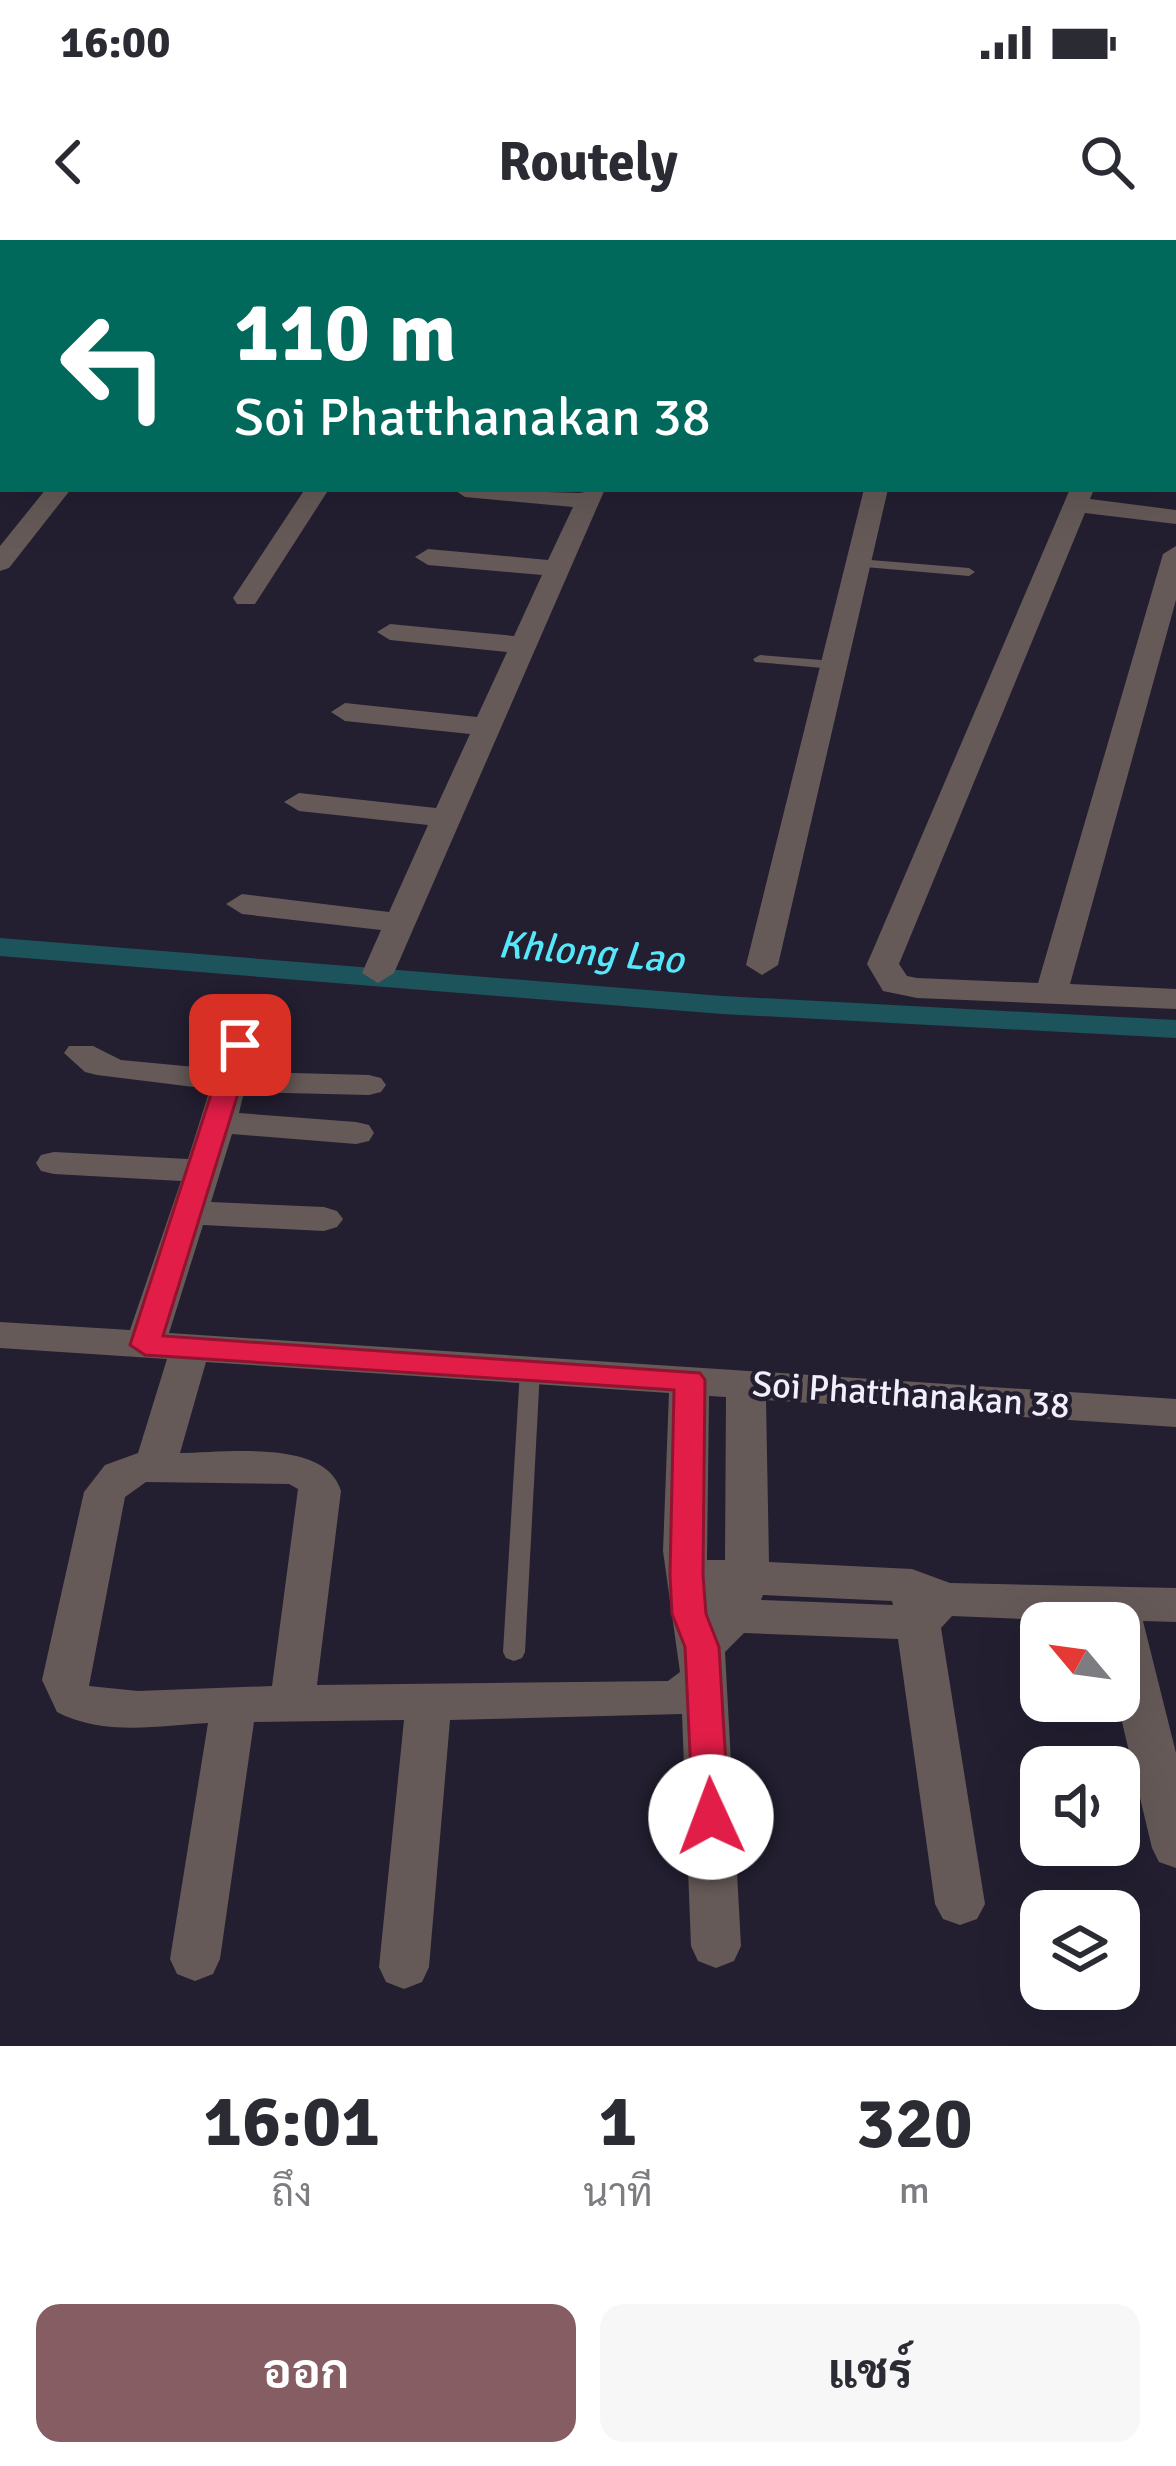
<!DOCTYPE html>
<html lang="th">
<meta charset="utf-8">
<style>
body{margin:0;font-family:Signika,Sarabun,sans-serif;background:#f7f7f7;color:#2b2b33;height:100vh;display:flex;flex-direction:column;font-size:45px;white-space:nowrap}
*{box-sizing:border-box;margin:0}
p{font-size:39px;color:#7c7c81}
.icon{flex:none;width:66px;height:66px;fill:none;stroke:currentColor;stroke-width:2;stroke-linecap:round;stroke-linejoin:round}
.map{position:relative;height:1806px;overflow:hidden}
.drawer{display:flex;flex-direction:column;background:#fff;flex:1}
.drawer>*{flex:none}
.banner{position:absolute;left:0px;top:0px;width:1176px;height:252px;box-shadow:0 12px 48px #0002;background:#00695c;color:#fff;overflow:hidden}
.needle{width:78px;rotate:299deg}
.fabs{position:absolute;left:1020px;top:1362px;display:grid;gap:24px}
.fabs a{display:grid;place-items:center;width:120px;height:120px;border-radius:24px;background:#fff;box-shadow:0 12px 48px #0002;font-size:60px}
.pin{position:absolute;display:grid;place-items:center;width:102px;height:102px;color:#fff;margin:-51px;border-radius:24px;box-shadow:0 6px 18px #0006}
.me{position:absolute;width:132px;margin:-66px;rotate:358deg;stroke-linejoin:round;filter:drop-shadow(0 0 9px #0008)}
.turn{display:flex;align-items:center;gap:42px;height:252px;padding:0 36px;font-size:54px}
.turn .icon{width:156px;height:156px;stroke-width:2.5}
.turn b{display:block;font-size:84px;line-height:102px}
.eta{display:flex;justify-content:space-evenly;align-items:center;height:204px;text-align:center}
.eta b{font-size:72px;font-weight:700;line-height:84px}
.button{display:flex;gap:24px;margin-top:auto;padding:24px 36px}
.button a{flex:1;height:138px;border-radius:24px;background:#865d63;color:#fff;font-size:48px;font-weight:700;line-height:138px;text-align:center}
.button a+a{background:#f7f7f7;color:#2b2b33}
.status{display:flex;justify-content:space-between;align-items:center;height:84px;padding:0 60px;background:#fff;direction:ltr}
.status svg{height:33px;fill:currentColor}
header{display:flex;justify-content:space-between;align-items:center;height:156px;padding:0 36px;background:#fff;font-size:54px;font-weight:700}
.map>svg:first-child{display:block}
.lines{fill:none;stroke-linecap:round;stroke-linejoin:round}
.canal{fill:#1d545b;fill-rule:evenodd}
.lane{fill:#655a58;fill-rule:evenodd}
.street{fill:#655a58;fill-rule:evenodd}
.secondary{fill:#8a7977;fill-rule:evenodd}
.route{fill:#e11d48;stroke:#92132f;stroke-width:3}
.labels{text-anchor:middle;dominant-baseline:central;stroke-width:9;stroke-linejoin:round;paint-order:stroke}
.street-label{font-size:36px;fill:#f1effb;stroke:#231f31}
.water-label{font-size:39px;font-style:italic;fill:#54e8fa;stroke:#231f31}
</style>
<div class="status"><b>16:00</b><svg viewBox="0 0 49 12"><path d="M0 12V9h3v3zM5 12V6h3v6zM10 12V3h3v9zM15 12V0h3v12zM26 1h20v11H26zM47 4h2v5h-2z"/></svg></div>
<header><svg class="icon" aria-label="back" viewBox="0 0 24 24"><path d="M15 5l-7 7 7 7"/></svg>Routely<svg class="icon" aria-label="search" viewBox="0 0 24 24"><circle cx="10" cy="10" r="6"/><path d="M15 15l6 6"/></svg></header>
<div class="map">
<svg width="1176" height="1806" viewBox="0 0 1176 1806">
<rect width="100%" height="100%" fill="#231f31"/>
<g class="lines">
<path class="canal" d="M0,698L722,756L1176,780V798L722,774L0,716Z"/>
<path class="lane" d="M1173,33L1176,34V40L1173,39Z
M858,319L969,328L975,332L969,336L853,326L852,323Z
M760,415L834,421L841,425L834,429L755,422L753,419Z
M530,1123L537,1125L540,1130L525,1412L522,1418L514,1421L506,1418L503,1412L520,1130L523,1125Z"/>
<path class="street" d="M1176,88V108L1173,109V89Z
M3,92V108L0,109V93Z
M46,249H71L9,328L0,331V306Z
M305,249H329L255,364H237L233,358Z
M453,249L579,253L605,249L394,733L378,743L362,733L381,690L242,674L226,664L242,654L389,672L428,585L299,571L284,562L299,553L436,568L470,494L345,481L331,472L345,463L477,477L507,412L390,400L377,392L390,384L514,396L542,335L428,325L415,317L428,309L548,320L573,267L465,257Z
M864,249H888L778,725L762,735L746,725Z
M1070,249H1094L1090,259L1176,270V284L1085,273L899,724L907,736L917,738L1038,743L1163,314L1176,306V360L1070,744L1176,749V769L917,758L883,751L867,724Z
M250,758L267,768L250,832L369,835L381,838L386,845L381,852L369,855L244,852L239,873L356,882L369,885L374,893L369,901L356,904L232,894L211,962L324,967L337,971L343,979L337,987L324,991L203,985L169,1093L1176,1159V1187L766,1160L769,1322L912,1329L950,1343L1176,1348V1382L1143,1381L1176,1513V1628L1159,1622L1152,1608L1117,1461L1119,1383L952,1376L941,1388L985,1664L977,1679L960,1685L943,1679L935,1664L898,1399L744,1393L725,1412L741,1706L734,1721L716,1728L698,1721L691,1706L682,1474L450,1480L429,1727L422,1742L404,1749L386,1742L379,1727L404,1480L254,1482L220,1719L213,1734L195,1741L177,1734L170,1719L208,1483C159,1486 102,1496 57,1472L42,1440L84,1252L105,1225L138,1213L167,1119L0,1108V1082L130,1090L181,941L54,934L41,931L36,923L41,915L54,912L188,919L210,849L97,835L85,832L64,813L69,806H93L121,820L216,829L233,768ZM206,1122L669,1153L663,1311L680,1432L668,1441L317,1445L341,1251C326,1198 225,1213 180,1213ZM709,1156L726,1157L725,1320H707ZM146,1242L289,1244L298,1249L272,1446L138,1451L89,1446L125,1257ZM763,1355L892,1361L893,1365L761,1360Z"/>
<path class="secondary" d="M0,14H3V26H0Z
M1173,46H1176V58H1173Z"/>
</g>
<path class="route" d="M240,797L253,805L163,1096L700,1133L705,1140L703,1335L706,1374L719,1407L729,1577L724,1588L711,1592L698,1588L693,1577L685,1407L672,1374L670,1335L674,1150L145,1115L130,1105L227,805Z"/>
<g class="labels">
<g class="street-label">
<text transform="translate(911 1155) rotate(4)">Soi Phatthanakan 38</text>
</g>
<g class="water-label">
<text transform="translate(591 712) rotate(5)">Khlong Lao</text>
</g>
</g>
</svg>
<div class="fabs">
<a><svg class="needle" viewBox="-14 -14 28 28"><path d="M0-13l5 13h-10z" fill="#e53935"/><path d="M0 13l5-13h-10z" fill="#7c7c81"/></svg></a>
<a><svg class="icon" aria-label="sound" viewBox="0 0 24 24"><path d="M4 9h4l5-4v14l-5-4H4zM17 9q2 3 0 6"/></svg></a>
<a><svg class="icon" aria-label="layers" viewBox="0 0 24 24"><path d="M12 4l9 5-9 5-9-5zM3 14l9 5 9-5"/></svg></a>
</div>
<div class="pin" style="left:240px;top:805px;background:#d93025"><svg class="icon" aria-label="arrive" viewBox="0 0 24 24"><path d="M6 21V4h12l-3 4 3 4H6"/></svg></div>
<svg class="me" style="left:711px;top:1577px" viewBox="-20 -20 40 40"><circle r="19" fill="#fff"/><path d="M0-13L10 11 0 6-10 11z" fill="#e11d48"/></svg>
<div class="banner">
<div class="turn"><svg class="icon" aria-label="left" viewBox="0 0 24 24"><path d="M17 20v-9H6M10 6l-5 5 5 5"/></svg><div><b>110 m</b>Soi Phatthanakan 38</div></div>
</div>
</div>
<section class="drawer">
<div class="eta">
<div><b>16:01</b><p>ถึง</p></div>
<div><b>1</b><p>นาที</p></div>
<div><b>320</b><p>m</p></div>
</div>
<div class="button"><a>ออก</a><a>แชร์</a></div>
</section>
